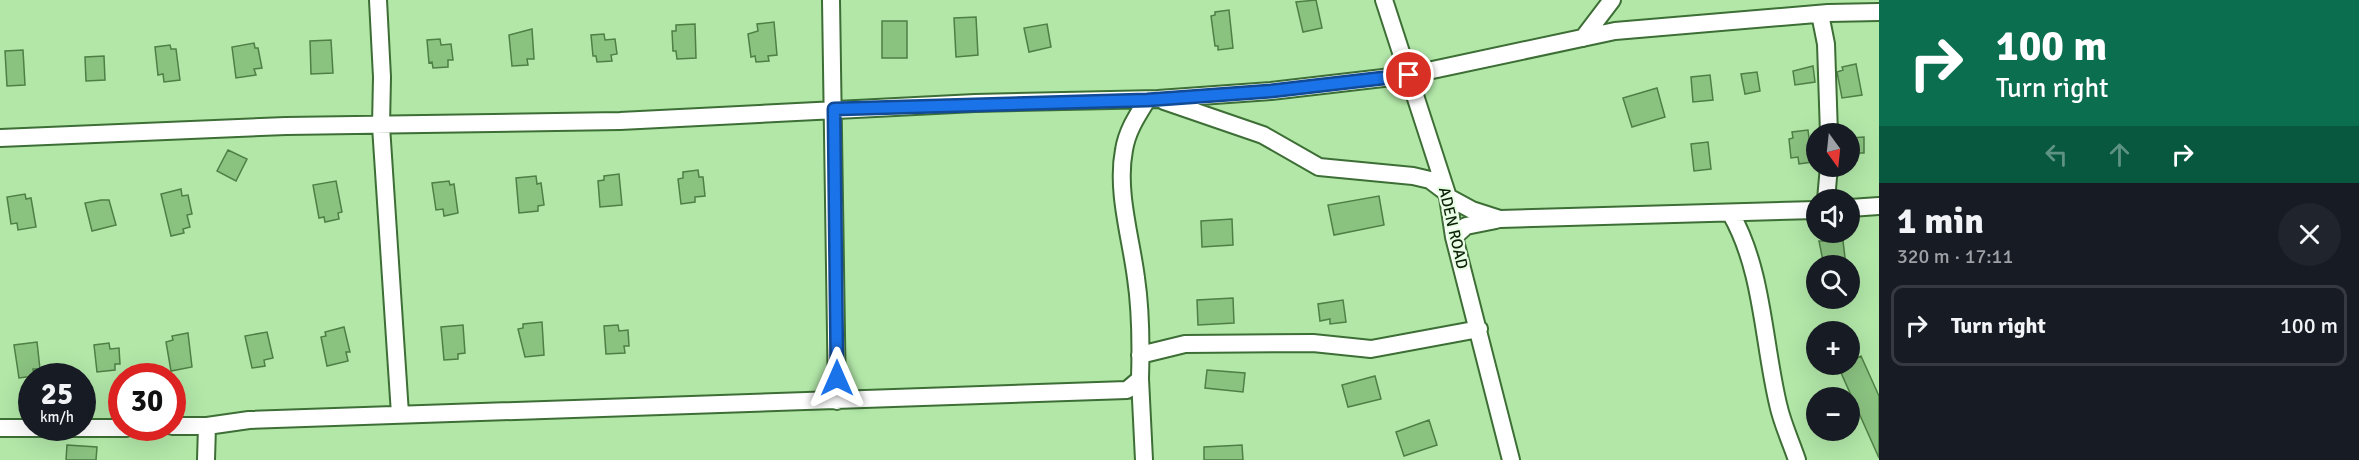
<!DOCTYPE html>
<meta charset="utf-8">
<style>
body{margin:0;font-family:Signika,sans-serif;background:#20242c;color:#f1f3f6;height:100vh;display:flex;flex-direction:column;font-size:22px;white-space:nowrap}
*{box-sizing:border-box;margin:0}
p{font-size:20px;color:#9ea1a6}
.icon{flex:none;width:33px;height:33px;fill:none;stroke:currentColor;stroke-width:2;stroke-linecap:round;stroke-linejoin:round}
.map{position:relative;flex:1;overflow:hidden}
.details{display:flex;flex-direction:column;background:#171b24;width:480px}
.details>*{flex:none}
.guide{background:#0b6e4f;color:#fff;overflow:hidden}
.needle{width:39px;rotate:165deg}
.fabs{position:absolute;left:1806px;top:123px;display:grid;gap:12px}
.fabs a{display:grid;place-items:center;width:54px;height:54px;border-radius:50%;background:#171b24;box-shadow:0 6px 24px #0002;font-size:30px}
.speed{position:absolute;left:18px;top:363px;display:flex;gap:12px;font-size:30px;font-weight:700;text-align:center}
.speed>*{display:grid;place-content:center;width:78px;height:78px;border-radius:50%;background:#171b24;box-shadow:0 6px 24px #0002;line-height:1}
.speed small{font-size:15px;font-weight:400}
.speed .limit{border:9px solid #d22;background:#fff;color:#111}
.pin{position:absolute;display:grid;place-items:center;width:51px;height:51px;color:#fff;margin:-26px;border:3px solid #fff;border-radius:50%;box-shadow:0 2px 6px #0007}
.me{position:absolute;width:66px;margin:-33px;rotate:0deg;stroke-linejoin:round;filter:drop-shadow(0 0 4px #0008)}
.turn{display:flex;align-items:center;gap:21px;height:126px;padding:0 18px;font-size:27px}
.turn .icon{width:78px;height:78px;stroke-width:2.5}
.turn b{display:block;font-size:42px;line-height:51px}
.lanes{display:flex;align-items:center;height:57px;padding:0 18px;background:#0003;justify-content:center;gap:30px;direction:ltr}
.lanes .off{opacity:.35}
.round{display:grid;place-items:center;flex:none;width:63px;height:63px;border-radius:32px;background:#20242c}
.headline{display:flex;align-items:center;justify-content:space-between;height:102px;padding:0 18px}
h1{font-size:36px;font-weight:700;line-height:45px}
ul{padding:0;list-style:none}
li{display:flex;align-items:center;gap:18px;height:81px;margin:0 12px 9px;padding:0 6px;border:3px solid #363941;border-radius:12px}
li div{flex:1}
li b{display:block;font-size:22px}
li em{font-style:normal}
main{display:flex;flex:1;min-height:0}
.map>svg:first-child{display:block}
.building{fill:#8ac280;stroke:#4e7f45;stroke-width:1.5}
.lines{fill:none;stroke-linecap:round;stroke-linejoin:round}
.minor-casing{stroke:#3d6e35;stroke-width:20}
.minor{stroke:#fff;stroke-width:16}
.route-casing{stroke:#114b97;stroke-width:15}
.route{stroke:#1a73e8;stroke-width:10}
.labels{text-anchor:middle;dominant-baseline:central;stroke-width:4.5;stroke-linejoin:round;paint-order:stroke}
.street-label{font-size:16px;fill:#0d2109;stroke:#e9ffe5}
</style>
<main>
<div class="map">
<svg width="1879" height="460" viewBox="0 0 1879 460">
<rect width="100%" height="100%" fill="#b2e7a8"/>
<path class="building" d="M1316,0L1322,28L1303,32L1296,2Z
M1229,10L1233,48L1218,50V46H1215L1211,16L1215,15V12Z
M976,17L978,55L956,57L954,18Z
M882,21H907V58H882Z
M774,22L777,55L768,56L769,61L756,62L755,56L751,57L748,34L758,31L757,24Z
M695,24L696,58L677,59L676,51H673L672,31H676V25Z
M1047,24L1051,47L1029,52L1024,28Z
M532,29L534,59H527L528,65L512,66L509,35Z
M604,34L605,40L615,39L617,54L611,55L612,61L597,62L596,56H593L591,35Z
M440,39L441,45L451,44L453,60H448V67L433,68L432,62L429,63L427,40Z
M331,40L333,73L311,74L310,41Z
M254,43L255,48H258L262,68L254,69L256,75L236,78L232,47Z
M170,45L171,49H176L180,80L164,82L163,74L158,75L155,47Z
M23,50L25,85L7,86L5,51Z
M104,56L105,80L86,81L85,57Z
M1856,64L1862,95L1842,98L1837,72L1843,70L1842,67Z
M1813,66L1815,82L1795,85L1793,71Z
M1757,72L1760,91L1745,94L1741,74Z
M1710,75L1713,100L1693,102L1691,77Z
M1657,88L1665,117L1632,127L1623,98Z
M1808,130L1812,162L1799,164L1798,157L1791,158L1789,139L1793,138L1792,132Z
M1864,137V153H1850V138Z
M1708,142L1711,169L1694,171L1691,144Z
M228,150L247,159L236,181L217,171Z
M698,170L699,177H703L705,196L695,197V202L681,204L678,179L683,178V172Z
M619,174L622,205L600,207L598,181L604,180V176Z
M536,176L537,184L541,183L544,205L538,206V211L519,213L516,178Z
M336,181L342,212L338,213L339,219L325,222L324,217L319,218L313,185Z
M449,181L450,185L454,184L458,213L444,216L443,209L436,210L432,183Z
M181,189L182,196L188,195L192,214L187,215L190,227L183,229L184,233L171,236L161,194Z
M25,194L26,199L31,198L36,227L18,230L17,223L11,224L7,197Z
M1379,196L1384,225L1334,235L1328,205Z
M101,200H109L116,225L92,231L85,203Z
M1232,219L1233,245L1202,247L1201,221Z
M1819,241H1843L1846,266H1824Z
M1233,298L1234,323L1198,325L1197,300Z
M1343,300L1346,322L1330,324V319L1320,321L1318,304Z
M542,322L544,355L525,357L518,329L523,328V324Z
M463,325L465,353L458,354V359L444,360L441,327Z
M618,325L619,331L628,330L629,346H624L625,353L606,354L604,326Z
M344,327L350,352H346L348,361L327,366L321,337L326,336L325,332Z
M267,332L273,358L264,360L265,366L252,368L245,336Z
M188,333L192,367L171,371L166,342L173,340L172,336Z
M37,342L40,369H33L34,376L19,378L14,345Z
M109,343L110,349L119,348L120,364H115V370L97,372L94,345Z
M1861,356L1879,396V458L1838,366L1850,364V361Z
M1207,370L1245,373L1243,392L1205,388Z
M1375,376L1381,399L1348,407L1342,385Z
M1429,420L1437,445L1404,456L1396,432Z
M67,445L97,447L96,460H66Z
M1242,445L1243,460H1204V447Z"/>
<g class="lines">
<g class="minor-casing">
<path id="minor" d="M378,0L382,77L381,126L400,414
M831,0L837,401
M1384,0L1448,197L1454,237L1511,460
M1820,14L1826,44L1829,134
M1583,38L1612,0
M1164,101L1263,135L1319,167L1413,176L1430,180L1446,192
M0,138L286,126L620,121L975,103L1158,99L1271,91L1409,75L1615,31L1828,13L1879,12
M1448,197L1472,210L1500,219L1816,210
M1826,200L1829,166
M1850,208L1879,206
M1731,214C1763,270 1763,341 1778,404C1782,423 1791,442 1797,460
M1454,237L1466,226L1496,220
M1140,355L1185,344L1313,343L1371,349L1479,329
M1140,379L1144,460
M172,426H207L249,420L1127,390L1140,379C1141,346 1141,311 1136,278C1131,238 1116,191 1124,150C1127,131 1137,116 1147,100
M0,428H127
M206,460L207,426"/>
</g>
<use href="#minor" class="minor"/>
</g>
<g class="lines">
<g class="route-casing">
<path id="route" d="M837,378L834,109L1147,100L1271,91L1409,75"/>
</g>
<use href="#route" class="route"/>
</g>
<g class="labels">
<g class="street-label">
<text transform="translate(1453 228) rotate(77)">ADEN ROAD</text>
</g>
</g>
</svg>
<div class="fabs">
<a><svg class="needle" viewBox="-14 -14 28 28"><path d="M0-13l5 13h-10z" fill="#e53935"/><path d="M0 13l5-13h-10z" fill="#9ea1a6"/></svg></a>
<a><svg class="icon" aria-label="sound" viewBox="0 0 24 24"><path d="M4 9h4l5-4v14l-5-4H4zM17 9q2 3 0 6"/></svg></a>
<a><svg class="icon" aria-label="search" viewBox="0 0 24 24"><circle cx="10" cy="10" r="6"/><path d="M15 15l6 6"/></svg></a>
<a>+</a>
<a>−</a>
</div>
<div class="speed"><div>25<small>km/h</small></div><div class="limit">30</div></div>
<div class="pin" style="left:1409px;top:75px;background:#d93025"><svg class="icon" aria-label="arrive" viewBox="0 0 24 24"><path d="M6 21V4h12l-3 4 3 4H6"/></svg></div>
<svg class="me" style="left:837px;top:378px" viewBox="-20 -20 40 40"><path d="M0-17L14 15 0 8-14 15z" fill="#1a73e8" stroke="#fff" stroke-width="4"/></svg>
</div>
<section class="details">
<div class="guide">
<div class="turn"><svg class="icon" aria-label="right" viewBox="0 0 24 24"><path d="M7 20v-9h11M14 6l5 5-5 5"/></svg><div><b>100 m</b>Turn right</div></div>
<div class="lanes"><svg class="icon off" aria-label="left" viewBox="0 0 24 24"><path d="M17 20v-9H6M10 6l-5 5 5 5"/></svg><svg class="icon off" aria-label="ahead" viewBox="0 0 24 24"><path d="M12 20V5M6 11l6-6 6 6"/></svg><svg class="icon" aria-label="right" viewBox="0 0 24 24"><path d="M7 20v-9h11M14 6l5 5-5 5"/></svg></div>
</div>
<div class="headline"><div><h1>1 min</h1><p>320 m · 17:11</p></div><a class="round"><svg class="icon" aria-label="close" viewBox="0 0 24 24"><path d="M6 6l12 12M18 6L6 18"/></svg></a></div>
<ul>
<li><svg class="icon" aria-label="right" viewBox="0 0 24 24"><path d="M7 20v-9h11M14 6l5 5-5 5"/></svg><div><b>Turn right</b></div><em>100 m</em></li>
</ul>
</section>
</main>
